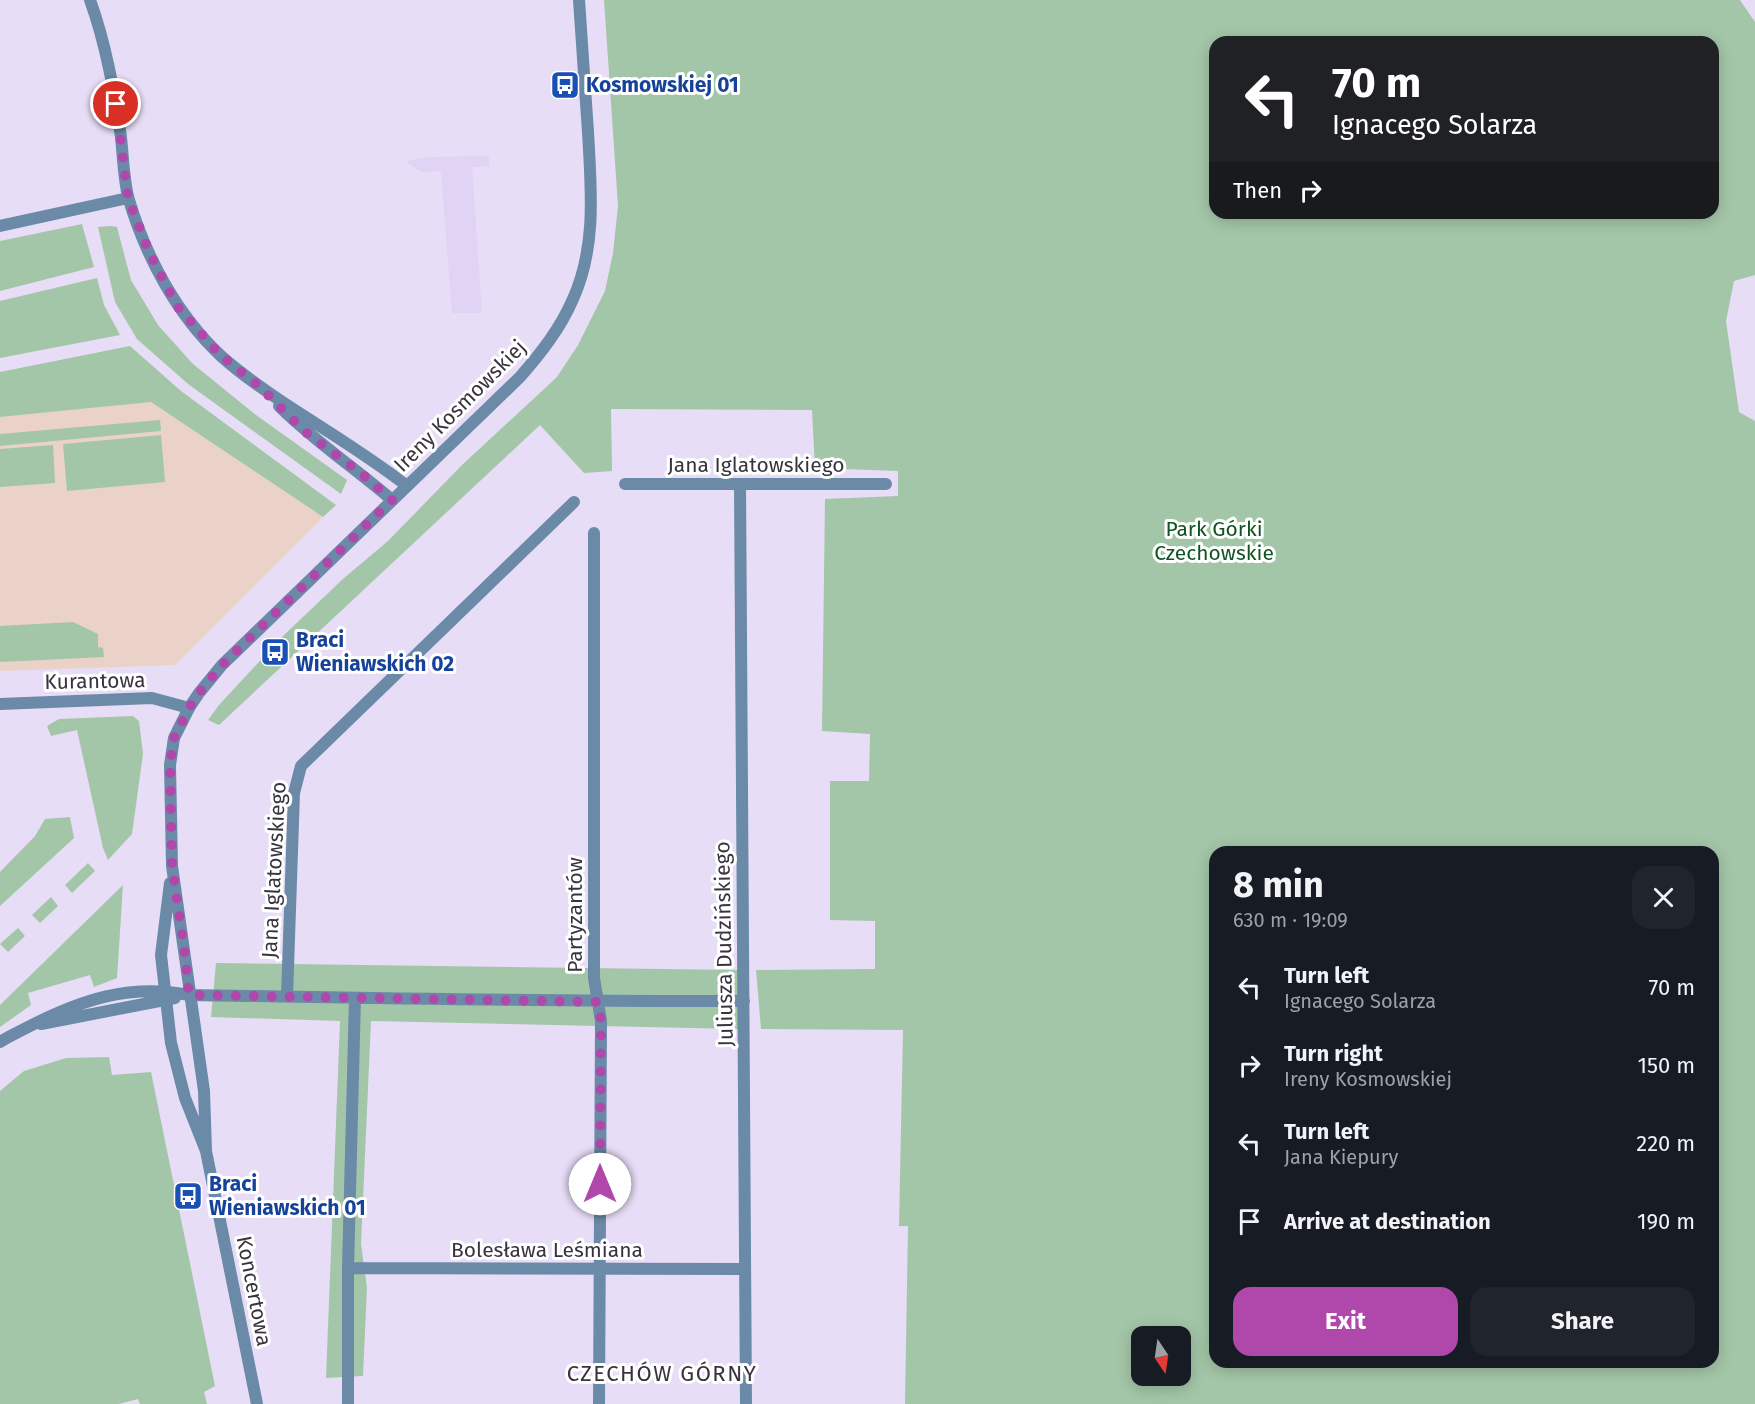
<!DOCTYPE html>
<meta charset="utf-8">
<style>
body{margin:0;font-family:"Fira Sans",sans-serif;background:#20242c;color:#f1f3f6;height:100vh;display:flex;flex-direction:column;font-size:22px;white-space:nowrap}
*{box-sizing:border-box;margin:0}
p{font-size:20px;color:#9ea1a6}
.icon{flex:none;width:33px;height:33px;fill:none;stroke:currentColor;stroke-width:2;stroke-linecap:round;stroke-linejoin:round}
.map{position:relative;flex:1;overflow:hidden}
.drawer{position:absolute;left:1209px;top:846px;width:510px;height:522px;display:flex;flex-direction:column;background:#171b24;border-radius:18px;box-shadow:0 3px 15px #0003}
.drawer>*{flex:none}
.guide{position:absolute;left:1209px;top:36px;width:510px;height:183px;border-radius:18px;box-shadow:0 3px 15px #0003;background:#202124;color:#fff;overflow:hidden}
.needle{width:39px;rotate:167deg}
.tools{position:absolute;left:1131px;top:1326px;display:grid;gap:12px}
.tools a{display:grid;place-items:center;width:60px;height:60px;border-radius:12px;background:#171b24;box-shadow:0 3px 15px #0003;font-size:30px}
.pin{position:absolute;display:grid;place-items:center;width:51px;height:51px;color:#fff;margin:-26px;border:3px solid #fff;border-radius:50%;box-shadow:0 2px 6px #0007}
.me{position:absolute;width:66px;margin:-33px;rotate:0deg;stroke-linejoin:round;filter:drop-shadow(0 0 4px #0008)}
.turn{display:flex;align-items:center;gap:21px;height:126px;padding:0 24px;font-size:27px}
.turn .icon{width:78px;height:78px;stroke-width:2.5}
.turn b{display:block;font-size:42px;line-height:51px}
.then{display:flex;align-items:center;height:57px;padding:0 24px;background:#0003;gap:12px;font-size:22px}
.round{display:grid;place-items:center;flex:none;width:63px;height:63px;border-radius:18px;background:#20242c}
.headline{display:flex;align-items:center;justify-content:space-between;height:102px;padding:0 24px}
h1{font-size:36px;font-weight:700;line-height:45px}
.primary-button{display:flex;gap:12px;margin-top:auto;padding:12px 24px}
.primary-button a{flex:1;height:69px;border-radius:18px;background:#b048ab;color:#fff;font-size:24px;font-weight:700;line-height:69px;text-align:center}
.primary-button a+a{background:#20242c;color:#f1f3f6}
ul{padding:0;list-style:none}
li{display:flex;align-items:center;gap:18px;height:78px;padding:0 24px}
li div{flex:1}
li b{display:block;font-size:22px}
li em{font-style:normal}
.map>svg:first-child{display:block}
.built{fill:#e0d3f3}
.education{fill:#ead2c8}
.green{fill:#a4c6a8;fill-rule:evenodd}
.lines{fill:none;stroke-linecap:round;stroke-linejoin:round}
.minor{stroke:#6a8aa8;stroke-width:12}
.tertiary{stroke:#6a8aa8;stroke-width:12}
.route{stroke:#b048ab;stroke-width:10;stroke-dasharray:0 18}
.labels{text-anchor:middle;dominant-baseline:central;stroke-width:6;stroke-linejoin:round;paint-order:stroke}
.transit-label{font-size:21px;font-weight:bold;fill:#164399;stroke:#fff;text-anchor:start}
.street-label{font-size:21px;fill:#38343e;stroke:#fff}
.park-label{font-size:21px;fill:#125323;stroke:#fff}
.neighbourhood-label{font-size:22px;letter-spacing:1.5px;fill:#38343e;stroke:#fff}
</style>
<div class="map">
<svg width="1755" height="1404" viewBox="0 0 1755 1404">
<rect width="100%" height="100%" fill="#e7ddf6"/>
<path class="built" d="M489,156V166L472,167L482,313H452L441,171L421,172L406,161L430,157Z"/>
<path class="education" d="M151,402L323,517L175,665L0,671V417Z"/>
<path class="green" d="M604,0H1740L1755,22V275L1734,281L1726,321L1739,412L1755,421V1404H905L908,1226H899L903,1030L761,1029L756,970L875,969V921L830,920V781H869L870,734L822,731L825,499L898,496V471L815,468L812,410L611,409L612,471L584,473L540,425L219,725L208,720L219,705L283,636L344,578L388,541L462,465L557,377L578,345L605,291L613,253L618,206ZM1215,42H1713V213H1215ZM1215,852H1713V1362H1215ZM1142,1336H1180V1376H1142Z
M82,224L94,267L0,291V241Z
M110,226L117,227L131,280L158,325L193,364L256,415L347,480L341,494L188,384L137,339L115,302L98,227Z
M97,278L104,305L120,335L0,358V301Z
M130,346L181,391L336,505L323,517L151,402L0,417V372Z
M160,420L161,431L0,446V434Z
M161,435L165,482L67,491L63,444Z
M53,445L55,483L0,487V449Z
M73,622L98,634V647L103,648L104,657L0,662V626Z
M133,716L139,721L143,754L132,834L108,860L103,848L77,730L51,736L47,726L59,719Z
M70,817L74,838L0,906V872L35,836L45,819Z
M88,863L95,871L72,893L65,885Z
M123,885L117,978L94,987L90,975L28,993L31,1005L0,1027V1005Z
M51,897L58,906L40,923L32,915Z
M18,928L25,936L8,952L0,944Z
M216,963L739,970V1029L371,1021L361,1244L367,1288L363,1376L326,1378L340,1021L211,1017Z
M109,1057L112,1075L151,1072L215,1386L204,1392L207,1404H140L138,1399L119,1404H0V1091L24,1071L66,1058Z"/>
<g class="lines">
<path class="minor" d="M90,0C106,44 114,91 121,137C123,156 124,184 129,200C146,257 177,315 221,356C242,375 266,391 290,407C330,433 370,457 407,486
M0,226L128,198
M279,406C314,441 355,468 392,500
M625,484H886
M740,484L746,1404
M594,533V978L601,1021L599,1404
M0,704L152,698L189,708
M287,996L294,793L301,766L574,502
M41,1024L175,998
M0,1042C9,1036 19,1032 28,1027C81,1000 130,983 189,995C374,998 559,1002 744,1001
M348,1268L745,1269
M348,1404V1268L355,998"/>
<path class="tertiary" d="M170,883L161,955L171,1043L185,1098L206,1151L257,1404
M206,1151L204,1091L172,866L170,765L174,738L189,708L199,693L222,665L520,377C541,353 560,329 573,299C597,246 591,188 588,132C585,88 582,44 579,0"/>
</g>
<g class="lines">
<path class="route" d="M116,104L128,198L149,252L177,306L220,355L259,386L304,431L362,474L392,500L222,665L199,693L189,708L174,738L170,765L172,866L185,954L189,995L598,1002L601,1021L600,1184"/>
</g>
<defs>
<g id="bus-square" transform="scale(1.5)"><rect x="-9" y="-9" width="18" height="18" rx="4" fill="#1a4fb4" stroke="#fff"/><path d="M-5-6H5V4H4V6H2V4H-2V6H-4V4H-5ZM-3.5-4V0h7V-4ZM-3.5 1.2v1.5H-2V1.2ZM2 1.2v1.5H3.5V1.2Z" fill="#fff"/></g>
</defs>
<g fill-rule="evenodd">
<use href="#bus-square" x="565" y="85"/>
<use href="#bus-square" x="275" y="652"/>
<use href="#bus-square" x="188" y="1196"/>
</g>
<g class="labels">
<g class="transit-label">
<text x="586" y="85">Kosmowskiej 01</text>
<text x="296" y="640">Braci<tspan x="296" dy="24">Wieniawskich 02</tspan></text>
<text x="209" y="1184">Braci<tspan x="209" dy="24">Wieniawskich 01</tspan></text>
</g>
<g class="street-label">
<text transform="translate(460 406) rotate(-45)">Ireny Kosmowskiej</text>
<text x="756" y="465">Jana Iglatowskiego</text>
<text transform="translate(95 681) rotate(-1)">Kurantowa</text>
<text transform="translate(274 870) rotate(-87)">Jana Iglatowskiego</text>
<text transform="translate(575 915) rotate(-90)">Partyzantów</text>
<text transform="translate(724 944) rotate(-91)">Juliusza Dudzińskiego</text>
<text x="547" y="1250">Bolesława Leśmiana</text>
<text transform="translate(254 1291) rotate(79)">Koncertowa</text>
</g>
<g class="park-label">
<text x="1214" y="529">Park Górki<tspan x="1214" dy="24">Czechowskie</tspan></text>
</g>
<g class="neighbourhood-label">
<text x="662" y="1373">CZECHÓW GÓRNY</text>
</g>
</g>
</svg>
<div class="tools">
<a><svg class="needle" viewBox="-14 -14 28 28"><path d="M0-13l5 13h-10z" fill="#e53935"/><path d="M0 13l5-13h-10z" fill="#9ea1a6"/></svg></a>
</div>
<div class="pin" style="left:116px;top:104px;background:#d93025"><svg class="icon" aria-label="arrive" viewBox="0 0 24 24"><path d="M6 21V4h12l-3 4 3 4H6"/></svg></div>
<svg class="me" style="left:600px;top:1184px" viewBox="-20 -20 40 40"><circle r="19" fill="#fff"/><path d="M0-13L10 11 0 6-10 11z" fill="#b048ab"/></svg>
<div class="guide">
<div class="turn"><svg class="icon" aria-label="left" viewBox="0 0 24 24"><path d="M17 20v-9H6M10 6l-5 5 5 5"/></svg><div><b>70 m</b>Ignacego Solarza</div></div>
<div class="then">Then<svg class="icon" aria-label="right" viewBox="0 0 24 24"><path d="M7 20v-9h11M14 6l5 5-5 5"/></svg></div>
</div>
<section class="drawer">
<div class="headline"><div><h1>8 min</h1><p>630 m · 19:09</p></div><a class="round"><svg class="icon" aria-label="close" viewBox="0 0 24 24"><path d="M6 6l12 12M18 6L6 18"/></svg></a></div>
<ul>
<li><svg class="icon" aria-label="left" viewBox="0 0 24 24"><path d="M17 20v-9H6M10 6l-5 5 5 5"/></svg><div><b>Turn left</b><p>Ignacego Solarza</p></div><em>70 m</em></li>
<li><svg class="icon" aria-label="right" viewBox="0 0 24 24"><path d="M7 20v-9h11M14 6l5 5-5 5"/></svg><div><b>Turn right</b><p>Ireny Kosmowskiej</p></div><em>150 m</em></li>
<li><svg class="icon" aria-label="left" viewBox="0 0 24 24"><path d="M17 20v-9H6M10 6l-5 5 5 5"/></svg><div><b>Turn left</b><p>Jana Kiepury</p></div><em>220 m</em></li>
<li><svg class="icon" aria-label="arrive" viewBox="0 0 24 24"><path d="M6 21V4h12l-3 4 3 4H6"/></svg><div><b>Arrive at destination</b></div><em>190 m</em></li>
</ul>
<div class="primary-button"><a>Exit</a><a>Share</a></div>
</section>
</div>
